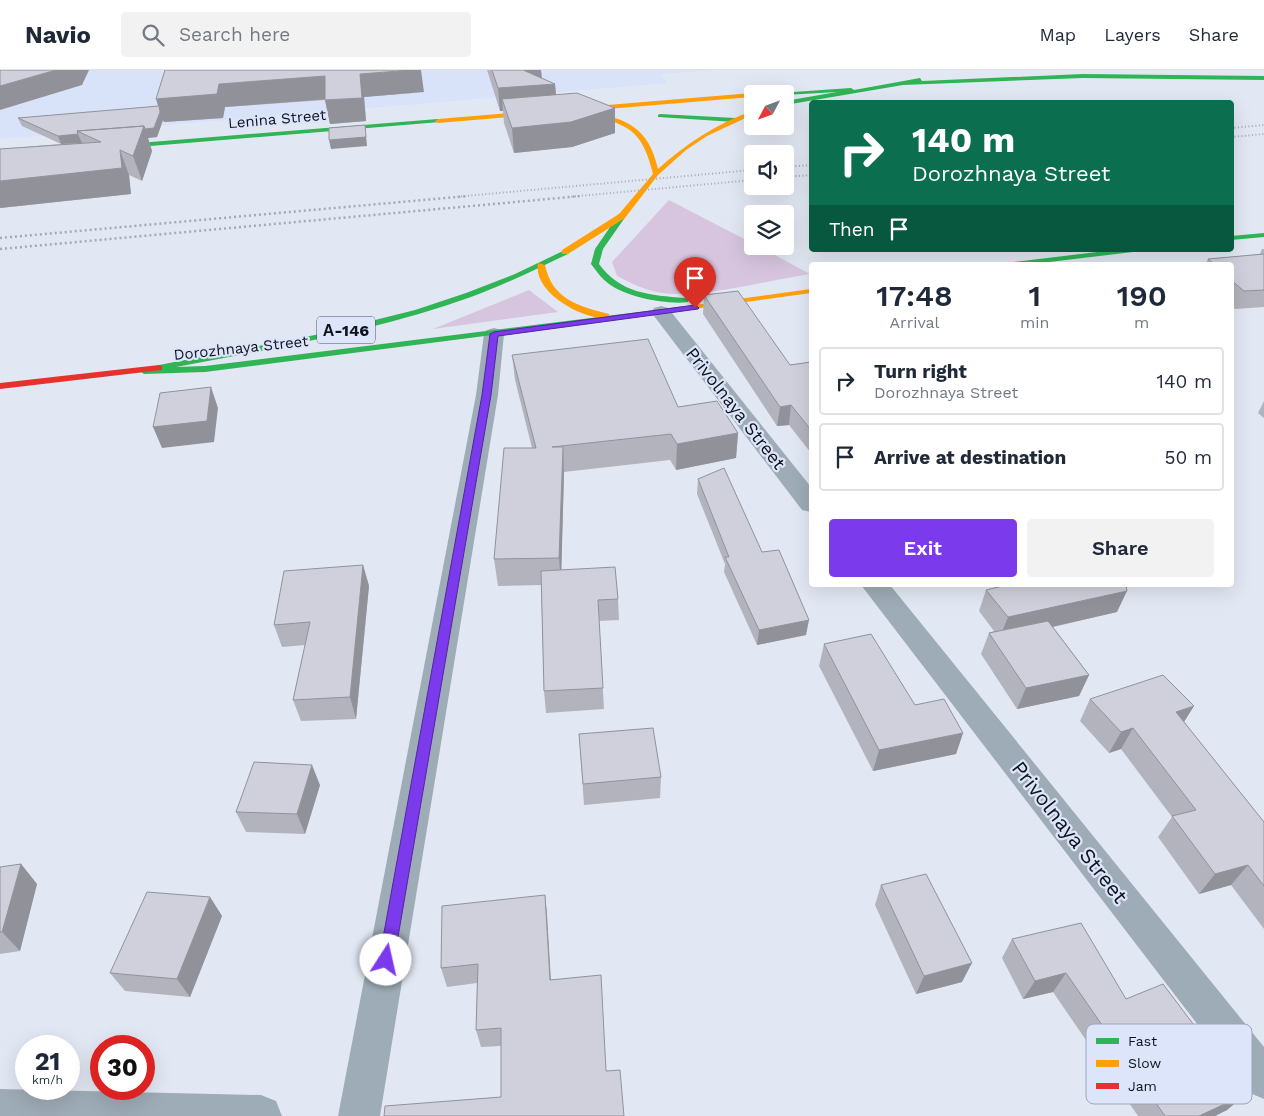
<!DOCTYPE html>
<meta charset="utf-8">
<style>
body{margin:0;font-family:"Work Sans",sans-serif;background:#f2f2f3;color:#1f2937;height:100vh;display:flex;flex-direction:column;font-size:19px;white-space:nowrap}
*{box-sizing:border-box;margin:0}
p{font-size:16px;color:#747a83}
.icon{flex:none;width:28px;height:28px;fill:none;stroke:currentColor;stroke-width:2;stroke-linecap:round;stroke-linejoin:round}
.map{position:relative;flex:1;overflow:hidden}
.panel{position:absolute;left:809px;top:192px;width:425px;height:325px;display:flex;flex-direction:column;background:#fff;border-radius:5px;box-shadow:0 5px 20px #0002}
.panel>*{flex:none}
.guide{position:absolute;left:809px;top:30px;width:425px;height:152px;border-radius:5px;box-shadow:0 5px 20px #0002;background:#0b6e4f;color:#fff;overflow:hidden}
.needle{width:32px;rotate:229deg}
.buttons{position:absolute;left:744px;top:15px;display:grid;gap:10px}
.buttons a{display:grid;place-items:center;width:50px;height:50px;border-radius:5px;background:#fff;box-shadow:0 5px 20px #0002;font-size:25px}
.speed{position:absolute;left:15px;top:965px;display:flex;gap:10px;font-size:25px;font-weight:700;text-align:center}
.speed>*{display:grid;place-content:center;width:65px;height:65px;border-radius:50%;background:#fff;box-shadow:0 5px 20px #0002;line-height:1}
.speed small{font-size:12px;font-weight:400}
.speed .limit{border:8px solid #d22;background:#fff;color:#111}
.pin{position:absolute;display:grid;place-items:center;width:42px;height:42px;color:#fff;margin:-51px -21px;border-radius:50% 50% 50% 0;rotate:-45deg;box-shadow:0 0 5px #0007}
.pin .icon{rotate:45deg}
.me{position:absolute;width:55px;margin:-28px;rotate:10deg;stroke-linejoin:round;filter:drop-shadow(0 0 4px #0008)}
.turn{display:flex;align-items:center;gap:18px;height:105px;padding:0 20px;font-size:22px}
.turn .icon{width:65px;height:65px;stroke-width:2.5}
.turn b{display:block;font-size:35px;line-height:42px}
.then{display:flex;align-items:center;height:48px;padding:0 20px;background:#0003;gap:10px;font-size:19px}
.eta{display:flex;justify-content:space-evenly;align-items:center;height:85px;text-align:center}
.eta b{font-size:30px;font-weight:600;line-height:35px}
.action{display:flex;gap:10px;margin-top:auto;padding:10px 20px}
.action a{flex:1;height:58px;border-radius:5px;background:#7c3aed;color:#fff;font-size:20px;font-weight:600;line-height:58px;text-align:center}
.action a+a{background:#f2f2f3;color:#1f2937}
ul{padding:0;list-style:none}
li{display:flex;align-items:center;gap:15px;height:68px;margin:0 10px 8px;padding:0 10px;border:2px solid #e0e1e3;border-radius:5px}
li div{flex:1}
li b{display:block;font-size:19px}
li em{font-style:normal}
header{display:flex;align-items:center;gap:30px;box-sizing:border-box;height:70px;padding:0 25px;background:#fff;border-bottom:1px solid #e0e1e3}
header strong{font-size:24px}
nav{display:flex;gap:28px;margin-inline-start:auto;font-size:18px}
.search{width:350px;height:45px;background:#f2f2f3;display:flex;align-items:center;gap:12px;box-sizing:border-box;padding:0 18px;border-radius:5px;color:#747a83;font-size:19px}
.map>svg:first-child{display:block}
.built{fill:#d8e2f9}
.green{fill:#d7c5df}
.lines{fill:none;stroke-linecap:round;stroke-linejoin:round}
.street{fill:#9eacb7;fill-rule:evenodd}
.fast{fill:#30b455;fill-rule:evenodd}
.slow{fill:#ff9f0a;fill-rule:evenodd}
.jam{fill:#e5322d;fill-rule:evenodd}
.rail-far1{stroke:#a2abb4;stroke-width:2;stroke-dasharray:1 2.5;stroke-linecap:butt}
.rail{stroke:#a2abb4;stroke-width:2.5;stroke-dasharray:2 3;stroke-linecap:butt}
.wall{fill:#b2b3bc}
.shaded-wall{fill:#919299}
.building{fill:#cfd0db;stroke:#919299}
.route{fill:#7c3aed;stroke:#51269a}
.labels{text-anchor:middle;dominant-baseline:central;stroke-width:4.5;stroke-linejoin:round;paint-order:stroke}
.far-street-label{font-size:15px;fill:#0e121e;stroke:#dce5f9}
.shield{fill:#dce5f9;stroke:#4c5160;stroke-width:1}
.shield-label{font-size:16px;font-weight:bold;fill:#0e121e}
.street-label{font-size:18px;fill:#0e121e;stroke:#dce5f9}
.near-street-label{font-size:21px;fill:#0e121e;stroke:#dce5f9}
.key{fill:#dce5f9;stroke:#9ea6b7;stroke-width:1}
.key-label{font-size:14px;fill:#0e121e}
</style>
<header>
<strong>Navio</strong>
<div class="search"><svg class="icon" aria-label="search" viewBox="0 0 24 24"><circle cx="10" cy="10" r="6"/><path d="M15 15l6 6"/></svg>Search here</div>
<nav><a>Map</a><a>Layers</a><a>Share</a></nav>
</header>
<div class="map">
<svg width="1264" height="1046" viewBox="0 0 1264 1046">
<rect width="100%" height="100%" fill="#e2e8f3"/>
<path class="built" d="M0,0H713L661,4L667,13L0,69Z"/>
<path class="green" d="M669,130L752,173V176H758L810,204C767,211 714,225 672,224C651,223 634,215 617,206L612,192Z
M529,220L558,242L433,259Z"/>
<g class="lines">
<path class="street" d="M661,236L668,238L811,417V442L802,440L654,246L651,242L654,238Z
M494,258L501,260L504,264L498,325L380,1046H338L476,325L484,264L487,260Z
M861,515H890L1264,977V1029L1250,1023Z
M0,1019L261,1025L276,1031L282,1046H0Z"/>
<path class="fast" d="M1083,4L1264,6V10L1083,8L903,15L785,35V31L837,22L785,25L764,24L851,18L854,20L920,8L922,11Z
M660,44L735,48L738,50L735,52L658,47V45Z
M438,49L441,51L440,52L114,79L111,77L114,75Z
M619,144L626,146L603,179L599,194C621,224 650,225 685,228H688V232C667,235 626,227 609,214C602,209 597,202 591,194L595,179Z
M1264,163V167L1231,170V166Z
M565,180L569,182L568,184C536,199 504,215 471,227C376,261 275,278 176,297L205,296L687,236L691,238L687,240L205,302L144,304L140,301L141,299L155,298L159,295L315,265L415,240L466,223L515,204Z
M1114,180H1137L1133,182L1024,195H1001L1005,193Z"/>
<path class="slow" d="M752,23L754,24L752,27L438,53L435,51L438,49Z
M752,41V45L707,66L686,80L658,105L625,148L568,184H562V180L619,144L653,104C643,63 631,55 592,46V44C599,43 608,46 615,48C641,56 652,73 658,99C686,74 716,54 752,41Z
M538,193L545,195C552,229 578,236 609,244V248C584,251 532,222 538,193Z
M811,219V223L687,240L683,238L687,236Z"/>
<path class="jam" d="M159,295L162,296V300L0,319V313Z"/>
<path class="rail-far1" d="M1231,58L1264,55
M1231,67L1264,64
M785,97L811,95
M785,107L811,105
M454,127L752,100
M568,127L752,110"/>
<path class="rail" d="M0,168L468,126
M0,179L581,126"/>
</g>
<path class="wall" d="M487,0H541L542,8L555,14L556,25L615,38V63L572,77L514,83L504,53L503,41H500Z
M424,22L364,27L366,51L330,54L325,30L225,37L223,48L164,52L163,50L157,67L148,68L152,81L142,111L129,105L131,124L0,138V79L61,74L22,56L18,48Z
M1262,179H1264V237L1235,239L1231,235V195H1205L1208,189L1260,184Z
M704,225L790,295L811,292V383L789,355L777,356L703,244Z
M512,285L678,337L738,363L736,388L676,400L670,390L564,402L561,500L618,529L619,550L599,551L604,639L546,643L544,621L541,515L498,516L494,489L532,378L515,310Z
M1264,331V348L1258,343Z
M698,409L762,482L806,565L757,575L724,502L725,494L697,424Z
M363,495L369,516L356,649L301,651L293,630L305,575L282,577L274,555Z
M986,520L1117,542L1053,557L1089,605L1079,626L1017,639L981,584L989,563L994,561L979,541Z
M824,574L915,635L963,663L956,684L873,701L819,596Z
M1090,629L1194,636L1184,652L1264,752V859L1231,815L1199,824L1158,767L1172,747L1121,679L1109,683L1080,651Z
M579,664L661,707L660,728L584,735Z
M320,715L305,764L246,762L236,742Z
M21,794L37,814L20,881L0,884V797Z
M881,815L962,912L916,924L875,835Z
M545,825L547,845L501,1027V976L481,977L476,960L477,913L447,917L441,898Z
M210,827L222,846L190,927L125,921L110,903Z
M1012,869L1126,929L1246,1024L1227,1040L1215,1046H1138L1053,922L1023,929L1002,888Z"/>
<path class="shaded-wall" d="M56,0H89L82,15L0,40V16Z
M412,0H421L424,22L364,27L366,51L330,54L325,30L360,4Z
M505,0H541L542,12Z
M325,6L330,29L225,37L223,48L164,52L163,50L157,67L148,68L152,81L142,111L133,86L144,56L160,42L156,29L219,14Z
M555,14L557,37L502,29L503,41H500L498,18Z
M615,38V63L572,77L514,83L512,58Z
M365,55L367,76L331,79L329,70Z
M78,64L82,73L61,74L58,66Z
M120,80L129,105L131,124L0,138V111Z
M211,317L218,338L214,372L162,378L153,357Z
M791,335L789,355L777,356L780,337Z
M738,363L736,388L676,400L677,374Z
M563,377L564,403L561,515L559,488Z
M363,495L369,516L356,649L350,627Z
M1127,521L1117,542L999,569L1008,547Z
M809,550L806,565L757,575L759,560Z
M1089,605L1079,626L1017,639L1026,618Z
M1194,636L1180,658L1176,642Z
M1133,658L1121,679L1109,683L1121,662Z
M963,663L956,684L873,701L879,680Z
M312,695L320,715L305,764L297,744Z
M21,794L37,814L20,881L2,862Z
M1248,795L1231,815L1199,824L1215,804Z
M545,825L547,845L552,928L550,910Z
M210,827L222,846L190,927L177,909Z
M972,893L962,912L916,924L924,906Z
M1066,903L1053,922L1023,929L1035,911Z
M1246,1024L1227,1040L1215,1046H1199Z"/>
<path class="building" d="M0,0H56L0,16Z
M165,0H412L360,4L362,28L325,30V6L219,14L217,24L156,29Z
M492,0H523L555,14L498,18Z
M577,23L615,38L571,52L512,58L502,29Z
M159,36L160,42L154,58L145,59L144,56L77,61L78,64L58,66L18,48Z
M365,55L366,67L329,70V58Z
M144,56L133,86L120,80L122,98L0,111V79L101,72L77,61Z
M1264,184V220L1244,221L1231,210V195H1215L1208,189Z
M738,221L790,295L811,292V360L791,335L780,337L704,225Z
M648,269L678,337L717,331L738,363L677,374L671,364L552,377H563L559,488L494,489L504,378H536L512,285Z
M211,317L207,351L153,357L160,323Z
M724,398L762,482L779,480L809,550L759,560L725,487H729L698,409Z
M363,495L350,627L293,630L310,552L274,555L284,501Z
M615,497L618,529L598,530L603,618L544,621L541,501Z
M1007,515H1126L1127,521L1008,547L986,520Z
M1048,551L1089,605L1026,618L989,563Z
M871,564L915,635L944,629L963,663L879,680L824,574Z
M1163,605L1194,636L1176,642L1264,752V816L1248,795L1215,804L1172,746L1196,740L1133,658L1121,662L1090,629Z
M653,658L661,707L583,714L579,664Z
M254,692L312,695L297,744L236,742Z
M21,794L2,862H0V797Z
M926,804L972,893L924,906L881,815Z
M147,822L210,827L177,909L110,903Z
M545,825L550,910L601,905L606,1001L620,1000L624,1046H384L385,1036L501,1027V958L476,960L478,894L441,898L442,836Z
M1081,853L1126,929L1163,914L1246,1024L1199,1046H1165L1066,903L1035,911L1012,869Z"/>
<path class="route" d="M695,235L699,238L698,239L498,266L491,325L394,890L392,895L386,898L381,895L379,890L482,325L490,264L494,262Z"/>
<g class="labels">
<g class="far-street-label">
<text transform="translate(277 49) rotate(-5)">Lenina Street</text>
<text transform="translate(241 278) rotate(-6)">Dorozhnaya Street</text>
</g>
<rect class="shield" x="317" y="246.5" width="58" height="27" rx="4"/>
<g class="shield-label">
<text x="346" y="260">А-146</text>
</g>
<g class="street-label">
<text transform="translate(736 338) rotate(52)">Privolnaya Street</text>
</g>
<g class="near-street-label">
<text transform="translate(1070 762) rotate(52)">Privolnaya Street</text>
</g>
</g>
<rect x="1086" y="954" width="166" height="80" rx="8" class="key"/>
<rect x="1096" y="968" width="23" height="6" fill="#30b455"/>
<rect x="1096" y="990" width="23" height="7" fill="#ff9f0a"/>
<rect x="1096" y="1013" width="23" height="6" fill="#e5322d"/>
<g class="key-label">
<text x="1128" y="976">Fast</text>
<text x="1128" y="998">Slow</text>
<text x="1128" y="1021">Jam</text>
</g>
</svg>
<div class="buttons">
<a><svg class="needle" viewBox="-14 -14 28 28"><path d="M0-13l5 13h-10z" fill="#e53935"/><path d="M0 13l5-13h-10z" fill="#747a83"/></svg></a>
<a><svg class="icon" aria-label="sound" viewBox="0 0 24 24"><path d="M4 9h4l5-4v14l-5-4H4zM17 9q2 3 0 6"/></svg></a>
<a><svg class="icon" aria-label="layers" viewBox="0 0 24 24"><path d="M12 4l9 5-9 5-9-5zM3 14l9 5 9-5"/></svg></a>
</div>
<div class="speed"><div>21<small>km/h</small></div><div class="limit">30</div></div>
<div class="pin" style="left:695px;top:238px;background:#d93025"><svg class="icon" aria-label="arrive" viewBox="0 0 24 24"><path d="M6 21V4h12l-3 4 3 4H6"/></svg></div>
<svg class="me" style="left:386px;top:890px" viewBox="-20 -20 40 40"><circle r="19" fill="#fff"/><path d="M0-13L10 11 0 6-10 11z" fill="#7c3aed"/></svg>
<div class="guide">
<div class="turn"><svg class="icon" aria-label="right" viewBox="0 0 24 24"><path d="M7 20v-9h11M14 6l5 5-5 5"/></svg><div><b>140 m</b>Dorozhnaya Street</div></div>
<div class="then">Then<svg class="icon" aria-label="arrive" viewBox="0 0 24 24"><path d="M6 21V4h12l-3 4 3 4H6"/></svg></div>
</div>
<section class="panel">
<div class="eta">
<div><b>17:48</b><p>Arrival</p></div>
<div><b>1</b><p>min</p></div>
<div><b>190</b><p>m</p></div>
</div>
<ul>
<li><svg class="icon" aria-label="right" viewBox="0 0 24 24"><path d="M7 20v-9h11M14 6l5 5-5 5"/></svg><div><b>Turn right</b><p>Dorozhnaya Street</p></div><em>140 m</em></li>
<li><svg class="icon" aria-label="arrive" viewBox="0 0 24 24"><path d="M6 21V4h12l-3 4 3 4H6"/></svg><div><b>Arrive at destination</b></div><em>50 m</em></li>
</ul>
<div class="action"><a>Exit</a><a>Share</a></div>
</section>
</div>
